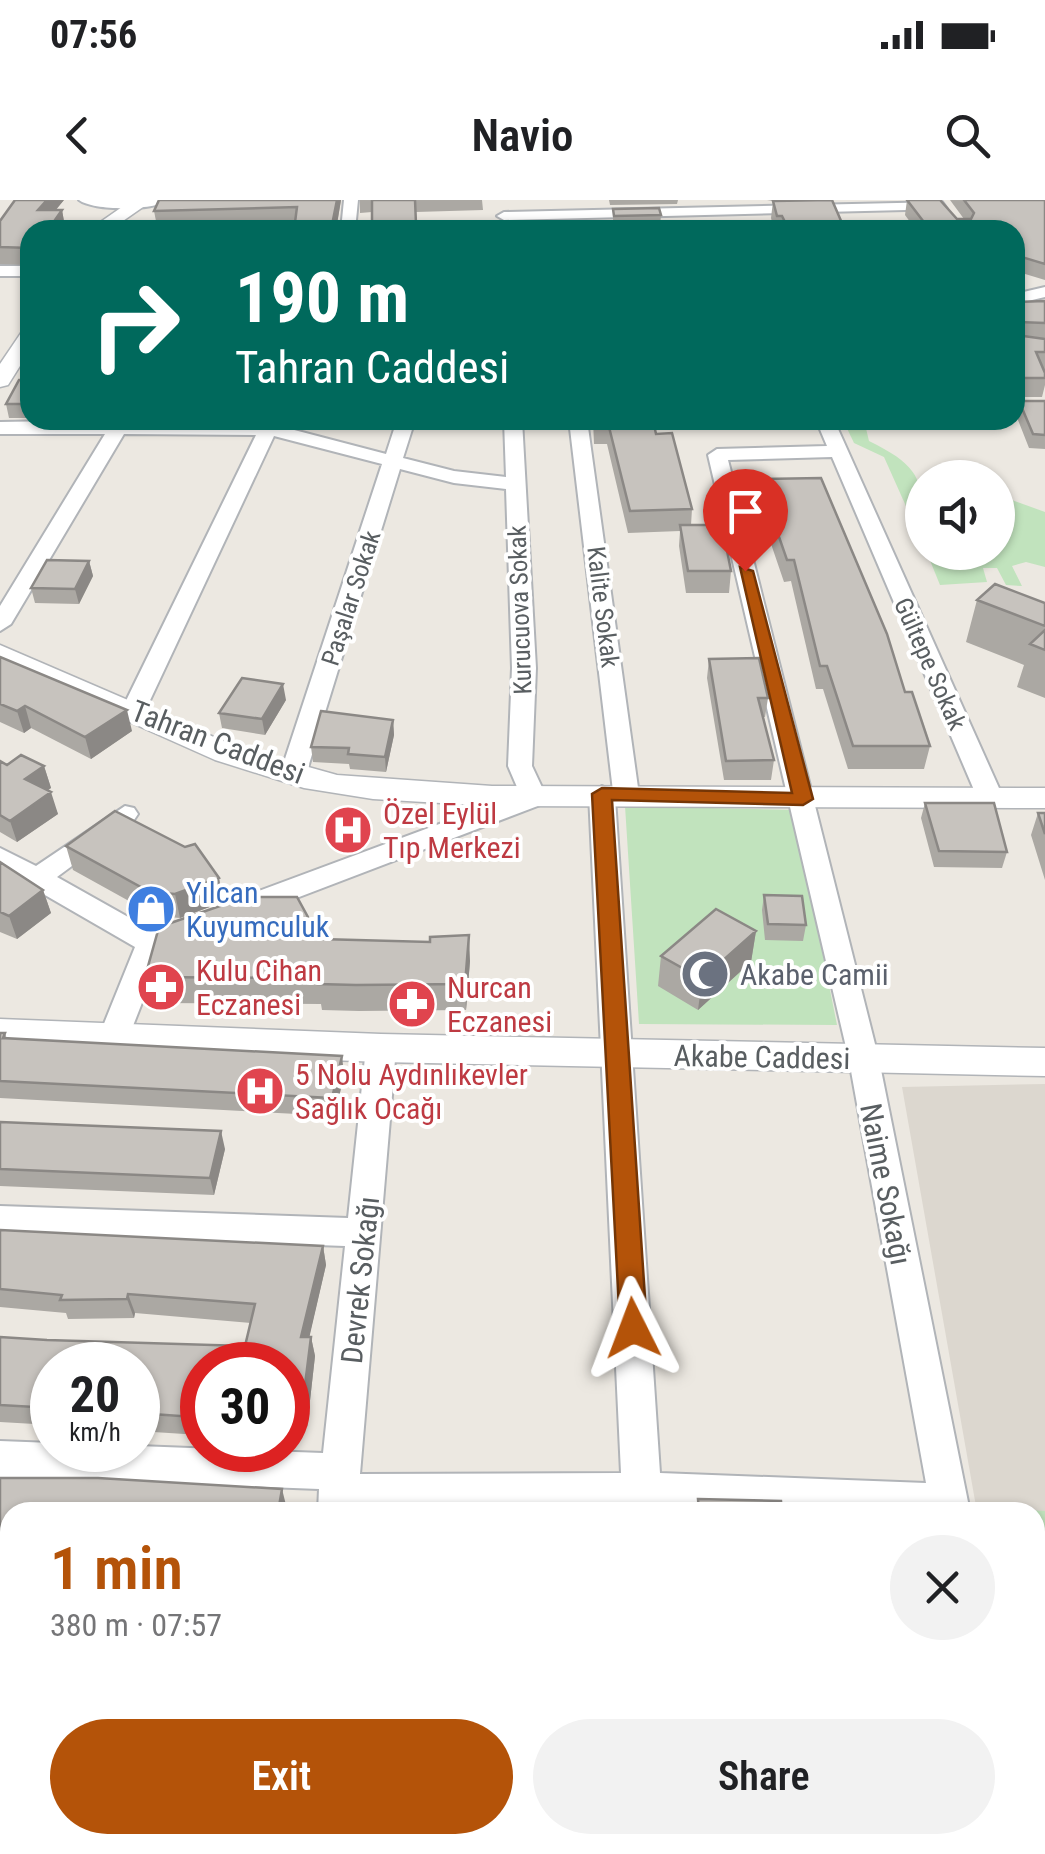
<!DOCTYPE html>
<meta charset="utf-8">
<style>
body{margin:0;font-family:"Roboto Condensed",sans-serif;background:#f2f2f2;color:#202124;height:100vh;display:flex;flex-direction:column;font-size:38px;white-space:nowrap}
*{box-sizing:border-box;margin:0}
p{font-size:32px;color:#757577}
.icon{flex:none;width:55px;height:55px;fill:none;stroke:currentColor;stroke-width:2;stroke-linecap:round;stroke-linejoin:round}
.map{position:relative;flex:1;overflow:hidden}
.drawer{position:absolute;left:0px;top:1302px;width:1045px;height:352px;display:flex;flex-direction:column;background:#fff;border-radius:30px 30px 0 0;box-shadow:0 2px 8px #0004}
.drawer>*{flex:none}
.hud{position:absolute;left:20px;top:20px;width:1005px;height:210px;border-radius:30px;box-shadow:0 2px 8px #0004;background:#00695c;color:#fff;overflow:hidden}
.controls{position:absolute;left:905px;top:260px;display:grid;gap:20px}
.controls a{display:grid;place-items:center;width:110px;height:110px;border-radius:50%;background:#fff;box-shadow:0 2px 8px #0004;font-size:50px}
.speed{position:absolute;left:30px;top:1142px;display:flex;gap:20px;font-size:50px;font-weight:700;text-align:center}
.speed>*{display:grid;place-content:center;width:130px;height:130px;border-radius:50%;background:#fff;box-shadow:0 2px 8px #0004;line-height:1}
.speed small{font-size:25px;font-weight:400}
.speed .limit{border:15px solid #d22;background:#fff;color:#111}
.pin{position:absolute;display:grid;place-items:center;width:85px;height:85px;color:#fff;margin:-102px -42px;border-radius:50% 50% 50% 0;rotate:-45deg;box-shadow:0 0 10px #0007}
.pin .icon{rotate:45deg}
.me{position:absolute;width:110px;margin:-55px;rotate:357deg;stroke-linejoin:round;filter:drop-shadow(0 0 8px #0008)}
.turn{display:flex;align-items:center;gap:35px;height:210px;padding:0 50px;font-size:45px}
.turn .icon{width:130px;height:130px;stroke-width:2.5}
.turn b{display:block;font-size:70px;line-height:85px}
.round{display:grid;place-items:center;flex:none;width:105px;height:105px;border-radius:52px;background:#f2f2f2}
.summary{display:flex;align-items:center;justify-content:space-between;height:170px;padding:0 50px}
h1{font-size:60px;font-weight:600;line-height:75px;color:#b45309}
.primary-button{display:flex;gap:20px;margin-top:auto;padding:20px 50px}
.primary-button a{flex:1;height:115px;border-radius:60px;background:#b45309;color:#fff;font-size:40px;font-weight:600;line-height:115px;text-align:center}
.primary-button a+a{background:#f2f2f2;color:#202124}
.status{display:flex;justify-content:space-between;align-items:center;height:70px;padding:0 50px;background:#fff;direction:ltr}
.status svg{height:28px;fill:currentColor}
header{display:flex;justify-content:space-between;align-items:center;height:130px;padding:0 50px;background:#fff;font-size:45px;font-weight:600}
.map>svg:first-child{display:block}
.education{fill:#dcd7cf}
.green{fill:#c1e3bd}
.lines{fill:none;stroke-linecap:round;stroke-linejoin:round}
.minor-casing{stroke:#b1b4b8;stroke-width:4}
.tertiary-casing{stroke:#b1b4b8;stroke-width:3}
.secondary-casing{stroke:#b2b6bb;stroke-width:4}
.minor{fill:#fff;fill-rule:evenodd}
.tertiary{fill:#fff;fill-rule:evenodd}
.secondary{fill:#fff;fill-rule:evenodd}
.wall{fill:#aba8a3}
.shaded-wall{fill:#8b8885}
.building{fill:#c7c3be;stroke:#8b8885;stroke-width:2.5}
.route{fill:#b45309;stroke:#753606;stroke-width:2.5}
.labels{text-anchor:middle;dominant-baseline:central;stroke-width:8;stroke-linejoin:round;paint-order:stroke}
.far-street-label{font-size:25px;fill:#595e61;stroke:#fff}
.street-label{font-size:30px;fill:#595e61;stroke:#fff}
.health-label{font-size:30px;fill:#be3a42;stroke:#fff;text-anchor:start}
.shop-label{font-size:30px;fill:#366cbe;stroke:#fff;text-anchor:start}
.worship-label{font-size:30px;fill:#5b616d;stroke:#fff;text-anchor:start}
</style>
<div class="status"><b>07:56</b><svg viewBox="0 0 49 12"><path d="M0 12V9h3v3zM5 12V6h3v6zM10 12V3h3v9zM15 12V0h3v12zM26 1h20v11H26zM47 4h2v5h-2z"/></svg></div>
<header><svg class="icon" aria-label="back" viewBox="0 0 24 24"><path d="M15 5l-7 7 7 7"/></svg>Navio<svg class="icon" aria-label="search" viewBox="0 0 24 24"><circle cx="10" cy="10" r="6"/><path d="M15 15l6 6"/></svg></header>
<div class="map">
<svg width="1045" height="1654" viewBox="0 0 1045 1654">
<rect width="100%" height="100%" fill="#ece8e1"/>
<path class="education" d="M1045,884V1630L1035,1584V1312H977L902,887Z"/>
<path class="green" d="M843,220H864L869,241C926,269 923,283 922,342L884,257L854,243Z
M998,295L1045,312V367L1026,362L1012,366L1022,386L1006,385L997,368H983L987,382L940,385L927,353L998,352Z
M625,606L794,610L837,825L639,824Z
M1010,1309L1045,1311V1427L1035,1426V1312Z"/>
<g class="lines">
<g class="minor-casing">
<path id="minor" d="M344,0H358L355,30H341Z
M942,2L947,9L504,20L497,16L504,12Z
M222,26L248,30H215Z
M0,66H30V76H0Z
M1045,87V97L1015,104V94Z
M114,220L262,224L264,220H282L279,226L386,254L397,220H415L403,258L454,271L506,277L504,220H522L536,468L532,566L547,598L543,604L244,718H224L220,711L224,704L520,594L508,566L512,468L506,289L454,283L400,269L306,574L293,582L280,574L382,264L274,236L145,511L133,518L121,511L256,235L124,234L11,424L0,431V406L105,234H0V222Z
M569,220H587L639,595L626,603L615,598L660,1273L926,1283L849,860L708,255L717,249L827,246L816,220H834L1003,597L990,605L977,597L832,257L728,260L879,860L970,1312H318L319,1289L0,1277V1241L52,1243V1250H138V1246L323,1253L345,1046L0,1034V1006L348,1018L366,848L370,840H392L396,848L360,1274L621,1273L589,594L602,586L613,591Z
M125,606L134,608L138,614L134,620L57,677L153,731L191,717L205,727L201,734L163,749L129,836L125,844H103L99,836L135,747L0,669V648L36,666Z
M0,1558H10V1602H0Z
M1035,1631L1043,1654H997L995,1645H1035Z
M278,1645H324L323,1654H277Z
M635,1645H681V1654H635Z"/>
</g>
<g class="tertiary-casing">
<path id="tertiary" d="M132,0H153L110,30H89Z
M30,128V150L8,185L0,187V164L23,130Z
M0,445L237,547L337,575L492,586L1045,588V608L492,606L373,599L304,588L215,560L0,464Z
M0,819L381,834L1045,848V876L381,862L0,847Z"/>
</g>
<g class="secondary-casing">
<path id="secondary" d="M79,0H168C154,11 93,11 79,0Z"/>
</g>
<use href="#minor" class="minor"/>
<use href="#tertiary" class="tertiary"/>
<use href="#secondary" class="secondary"/>
</g>
<path class="wall" d="M64,0L55,10H62L65,27L30,30V65L0,64V21Z
M341,0L336,30H294L295,23L157,26L154,11Z
M360,0H482L483,10L416,12L417,30H372V12L360,13Z
M609,0H678L677,4L610,5Z
M767,0H807L841,24L845,30H774L771,18L773,1Z
M907,0L957,19H964L950,0H1045V80L1015,71V30H916L905,15Z
M613,9L661,15L660,27L613,28Z
M1045,101V185L1042,197H1015V102Z
M30,180V218H9L6,204Z
M1019,201H1045V249L1029,248L1016,215Z
M593,220H653L656,234L692,309L691,325L731,371L729,393H686L679,346L680,331L628,333L607,244H594Z
M759,279L905,492L930,546L924,569H848L823,489H816L791,381L784,382L756,300Z
M89,361L93,376L79,404L35,403L31,388Z
M977,400L1045,403V498L1017,487L1024,465L966,442Z
M0,457L132,531L91,559L31,528L24,533L0,522Z
M709,459L768,498L765,517H763L774,560L771,580H724L707,478Z
M286,500L265,535L222,528L219,513Z
M393,520L394,535L386,572L350,569L349,564L313,562L311,547Z
M0,561L7,565L44,566L51,588L47,590L58,614L17,642L0,632Z
M925,603L1007,652L1002,668L934,667L921,618Z
M1038,613H1045V680L1031,635Z
M66,646L219,678L223,702L180,718L156,716L73,670Z
M0,662L43,690L51,713L17,739L0,732Z
M764,695L806,725L803,741L765,740L762,710Z
M756,731L751,762L698,810L658,786L661,756Z
M320,739L470,761L466,810L359,811L322,810L321,804L152,803L145,777Z
M0,833H5L7,839L344,874L335,916L0,898Z
M0,922L225,949L214,995L0,986Z
M0,1030L323,1046L326,1065L309,1137H311L315,1156L307,1227H288V1165H202V1230L200,1235L138,1231V1165H52V1225L0,1222V1137L47,1140L245,1146L251,1123L135,1113L134,1118L68,1119L66,1113L0,1107Z
M0,1278L287,1309L10,1312V1375L0,1374Z
M0,1418L10,1419V1529H0Z
M720,1645H818L720,1653Z
M874,1645H974L975,1654H876Z"/>
<path class="shaded-wall" d="M47,0H64L42,27L38,10Z
M337,0H341L336,30H331Z
M62,10L65,27L63,30H48Z
M89,361L93,376L79,404L75,389Z
M283,484L286,500L265,535L262,519Z
M25,506L31,528L24,533L17,511Z
M127,510L132,531L91,559L85,537Z
M393,520L394,535L386,572L385,557Z
M44,566L51,588L32,601L25,579Z
M51,592L58,614L17,642L10,621Z
M219,678L223,702L180,718L175,694Z
M43,690L51,713L17,739L9,716Z
M756,731L751,762L698,810L702,779Z
M469,735L470,761L466,810L465,784Z
M342,856L344,874L335,916L332,898Z
M221,931L225,949L214,995L210,978Z
M323,1046L326,1065L305,1156L301,1137Z
M128,1094L135,1113L134,1118L127,1099Z
M311,1137L315,1156L307,1227L302,1209Z
M195,1212L202,1230L200,1235L194,1217Z
M282,1289L287,1309L286,1312H278Z
M241,1645H249V1654H239Z"/>
<path class="building" d="M15,0H47L38,10H62L48,30H30V48L0,47V21Z
M159,0H337L331,30H294L297,7L154,11Z
M372,0H415L416,24L372,25Z
M832,0L845,30H789L782,16H777L773,1Z
M907,0H940L957,19H971L974,13L964,0H1045V64L1015,55V30H930Z
M659,8L661,15L614,16L613,9Z
M1045,101V123L1019,122L1016,135L1045,139V152H1036L1045,173V178H1020L1016,185L1015,102Z
M19,180H30V204H6Z
M1019,201H1045V235L1033,234Z
M595,220H653L656,234L672,233L692,309L630,311L608,223L595,224Z
M821,278L887,434L905,492H912L930,546H853L827,466H820L794,360H787L759,279Z
M680,325H722L731,371H688Z
M47,360L89,361L75,389L31,388Z
M995,384L1045,403V426L977,400Z
M1045,430V450L1030,444Z
M0,457L127,510L85,537L25,506L17,511L0,504Z
M759,458L768,498H758L774,560L726,561L709,459Z
M242,478L283,484L262,519L219,513Z
M321,511L393,520L385,557L348,554L349,548L311,547Z
M21,555L44,566L25,579L51,592L10,621L0,615V561L7,565Z
M925,603H994L1007,652L939,651Z
M115,611L185,647L195,644L219,678L175,694L150,692L66,646Z
M1038,613H1045V634Z
M0,662L43,690L9,716L0,712Z
M764,695L802,696L806,725L768,724Z
M246,697H297L320,739L430,742V737L469,735L465,784L356,785L318,784L319,778L145,777L159,727Z
M716,709L756,731L702,779L661,756Z
M0,833H5L3,838L342,856L332,898L0,881Z
M0,922L221,931L210,978L0,969Z
M0,1030L323,1046L301,1137H311L302,1209H288V1165H202V1212H195L194,1217L138,1213V1165H52V1208L0,1205V1137L47,1140L245,1146L255,1104L128,1094L127,1099L60,1100L62,1095L0,1089Z
M0,1278H98L282,1289L278,1312H10V1357L0,1356Z
M698,1299L781,1301L782,1312H699Z
M0,1418L10,1419V1514L0,1513Z
M0,1623H10V1645H241L239,1654H0Z
M726,1645H818L819,1654H720L719,1653H727Z
M886,1645H974L975,1654H887Z"/>
<path class="route" d="M740,367L753,371L813,599L803,605L612,600L647,1128L643,1136H624L620,1128L592,594L602,588L792,593Z"/>
<defs>
<g id="hospital-disc" transform="scale(2.5)"><circle r="9.5" fill="#e0444e" stroke="#fff"/><path d="M-5-5h3v3.5h4V-5h3V5h-3V1.5h-4V5h-3Z" fill="#fff"/></g>
<g id="shop-disc" transform="scale(2.5)"><circle r="9.5" fill="#3f7fe0" stroke="#fff"/><path d="M-5-2.5h2.3a2.7 3.5 0 0 1 5.4 0H5L5.5 6h-11ZM-1.5-2.5h3a1.5 2.3 0 0 0-3 0Z" fill="#fff"/></g>
<g id="mosque-disc" transform="scale(2.5)"><circle r="9.5" fill="#6b7280" stroke="#fff"/><path d="M3.5-4.9A6 6 0 1 0 3.5 4.9A5 5 0 1 1 3.5-4.9Z" fill="#fff"/></g>
<g id="pharmacy-disc" transform="scale(2.5)"><circle r="9.5" fill="#e0444e" stroke="#fff"/><path d="M-2-6h4v4h4v4h-4v4h-4v-4h-4v-4h4Z" fill="#fff"/></g>
</defs>
<g fill-rule="evenodd">
<use href="#hospital-disc" x="348" y="630"/>
<use href="#shop-disc" x="151" y="709"/>
<use href="#mosque-disc" x="705" y="774"/>
<use href="#pharmacy-disc" x="161" y="787"/>
<use href="#pharmacy-disc" x="412" y="804"/>
<use href="#hospital-disc" x="260" y="891"/>
</g>
<g class="labels">
<g class="far-street-label">
<text transform="translate(351 398) rotate(-72)">Paşalar Sokak</text>
<text transform="translate(603 407) rotate(83)">Kalite Sokak</text>
<text transform="translate(520 410) rotate(-92)">Kurucuova Sokak</text>
<text transform="translate(930 464) rotate(66)">Gültepe Sokak</text>
</g>
<g class="street-label">
<text transform="translate(218 542) rotate(21)">Tahran Caddesi</text>
<text transform="translate(762 857) rotate(1)">Akabe Caddesi</text>
<text transform="translate(886 984) rotate(79)">Naime Sokağı</text>
<text transform="translate(360 1080) rotate(-84)">Devrek Sokağı</text>
</g>
<g class="health-label">
<text x="383" y="613">Özel Eylül<tspan x="383" dy="34">Tıp Merkezi</tspan></text>
<text x="196" y="770">Kulu Cihan<tspan x="196" dy="34">Eczanesi</tspan></text>
<text x="447" y="787">Nurcan<tspan x="447" dy="34">Eczanesi</tspan></text>
<text x="295" y="874">5 Nolu Aydınlıkevler<tspan x="295" dy="34">Sağlık Ocağı</tspan></text>
</g>
<g class="shop-label">
<text x="186" y="692">Yılcan<tspan x="186" dy="34">Kuyumculuk</tspan></text>
</g>
<g class="worship-label">
<text x="740" y="774">Akabe Camii</text>
</g>
</g>
</svg>
<div class="controls">
<a><svg class="icon" aria-label="sound" viewBox="0 0 24 24"><path d="M4 9h4l5-4v14l-5-4H4zM17 9q2 3 0 6"/></svg></a>
</div>
<div class="speed"><div>20<small>km/h</small></div><div class="limit">30</div></div>
<div class="pin" style="left:745px;top:371px;background:#d93025"><svg class="icon" aria-label="arrive" viewBox="0 0 24 24"><path d="M6 21V4h12l-3 4 3 4H6"/></svg></div>
<svg class="me" style="left:633px;top:1128px" viewBox="-20 -20 40 40"><path d="M0-17L14 15 0 8-14 15z" fill="#b45309" stroke="#fff" stroke-width="4"/></svg>
<div class="hud">
<div class="turn"><svg class="icon" aria-label="right" viewBox="0 0 24 24"><path d="M7 20v-9h11M14 6l5 5-5 5"/></svg><div><b>190 m</b>Tahran Caddesi</div></div>
</div>
<section class="drawer">
<div class="summary"><div><h1>1 min</h1><p>380 m · 07:57</p></div><a class="round"><svg class="icon" aria-label="close" viewBox="0 0 24 24"><path d="M6 6l12 12M18 6L6 18"/></svg></a></div>
<div class="primary-button"><a>Exit</a><a>Share</a></div>
</section>
</div>
